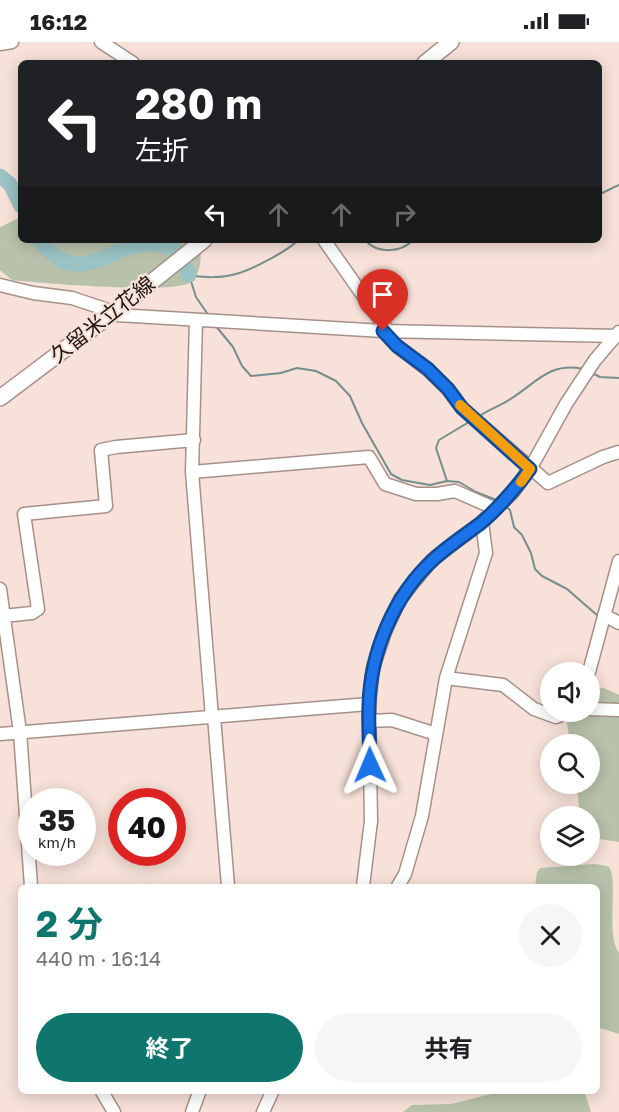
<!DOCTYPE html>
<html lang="ja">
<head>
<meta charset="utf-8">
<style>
	body { margin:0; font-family:"Golos Text","Noto Sans JP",sans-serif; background:#f6f6f6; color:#202124; height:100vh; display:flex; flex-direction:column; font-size:22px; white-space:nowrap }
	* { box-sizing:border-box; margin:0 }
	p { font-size:20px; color:#757577 }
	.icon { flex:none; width:33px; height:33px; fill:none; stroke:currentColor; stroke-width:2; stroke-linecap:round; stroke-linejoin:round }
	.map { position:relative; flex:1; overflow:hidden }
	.panel { position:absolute; left:18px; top:842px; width:582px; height:210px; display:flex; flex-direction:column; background:#fff; border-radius:9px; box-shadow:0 3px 15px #0003 }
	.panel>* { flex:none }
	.top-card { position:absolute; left:18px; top:18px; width:584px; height:183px; border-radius:9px; box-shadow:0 3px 15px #0003; background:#202124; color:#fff; overflow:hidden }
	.fabs { position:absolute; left:540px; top:620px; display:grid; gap:12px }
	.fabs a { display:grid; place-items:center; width:60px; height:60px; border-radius:50%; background:#fff; box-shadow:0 3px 15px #0003; font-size:30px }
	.speed { position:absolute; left:18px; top:746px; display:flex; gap:12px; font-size:30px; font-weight:700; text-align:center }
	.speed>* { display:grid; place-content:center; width:78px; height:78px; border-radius:50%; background:#fff; box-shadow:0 3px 15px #0003; line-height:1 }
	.speed small { font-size:15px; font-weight:400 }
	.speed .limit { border:9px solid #d22; background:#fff; color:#111 }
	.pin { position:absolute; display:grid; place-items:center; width:51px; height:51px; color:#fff; margin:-62px -26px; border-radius:50% 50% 50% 0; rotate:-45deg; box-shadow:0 0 6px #0007 }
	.pin .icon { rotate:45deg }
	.me { position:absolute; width:66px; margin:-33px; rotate:359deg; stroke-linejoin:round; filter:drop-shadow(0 0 4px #0008) }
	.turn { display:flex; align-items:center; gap:21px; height:126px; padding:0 18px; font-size:27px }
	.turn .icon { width:78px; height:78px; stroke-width:2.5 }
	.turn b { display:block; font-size:42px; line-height:51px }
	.lanes { display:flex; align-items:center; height:57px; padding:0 18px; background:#0003; justify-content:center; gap:30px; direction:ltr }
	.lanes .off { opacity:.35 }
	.round { display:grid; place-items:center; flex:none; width:63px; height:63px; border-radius:32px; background:#f6f6f6 }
	.head { display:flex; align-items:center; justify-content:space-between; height:102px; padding:0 18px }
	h1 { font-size:36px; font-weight:700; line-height:45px; color:#0f766e }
	.button { display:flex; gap:12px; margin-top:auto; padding:12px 18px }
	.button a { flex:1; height:69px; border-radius:36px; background:#0f766e; color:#fff; font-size:24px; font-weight:700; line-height:69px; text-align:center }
	.button a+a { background:#f6f6f6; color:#202124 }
	.status { display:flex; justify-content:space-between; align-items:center; height:42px; padding:0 30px; background:#fff; direction:ltr }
	.status svg { height:16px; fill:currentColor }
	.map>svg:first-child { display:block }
	.green { fill:#b8c2aa }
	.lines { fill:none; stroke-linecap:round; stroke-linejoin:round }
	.stream { stroke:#758e8e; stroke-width:2 }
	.river { stroke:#9ac1c3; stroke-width:15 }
	.minor-casing { stroke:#a69189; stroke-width:15 }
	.major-casing { stroke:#a69189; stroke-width:18 }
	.minor { stroke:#fff; stroke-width:12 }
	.major { stroke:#fff; stroke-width:15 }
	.route-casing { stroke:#114b97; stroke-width:15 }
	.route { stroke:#1a73e8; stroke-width:10 }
	.slow { stroke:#f59e0b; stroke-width:10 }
	.labels { text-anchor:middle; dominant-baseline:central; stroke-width:4.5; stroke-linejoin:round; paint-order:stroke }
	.street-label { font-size:21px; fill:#1e1613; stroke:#f7e1d8 }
</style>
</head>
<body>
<div class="status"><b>16:12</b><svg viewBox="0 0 49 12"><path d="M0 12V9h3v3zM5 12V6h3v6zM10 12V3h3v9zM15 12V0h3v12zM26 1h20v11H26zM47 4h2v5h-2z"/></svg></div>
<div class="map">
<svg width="619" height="1070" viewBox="0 0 619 1070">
	<rect width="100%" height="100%" fill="#f7e1d8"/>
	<!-- green -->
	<path class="green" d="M21,175V198H199C202,211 202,234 189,241C169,252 40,241 12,238L0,228V185Z
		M590,645L604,646L619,653V800L600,797L591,793L590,774H581L580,771L576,741H590V702H570L566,673L567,669H590Z
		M595,822C599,823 605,823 609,825C619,839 605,892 619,911V992L597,985V844H535L537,830L540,826Z
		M503,1049H584L591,1070H403L412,1063L451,1062Z"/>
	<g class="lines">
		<!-- stream -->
		<path class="stream" d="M598,153L619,143
			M365,198C377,212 401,211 413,198
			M189,233L196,255L209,274
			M189,233C203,236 222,236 236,232C251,228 288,209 298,198
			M215,283L233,305L242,324L251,334L281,331L297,326L316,329L336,339L350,354L362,381L391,432L402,438L430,443L447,439L459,440L476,450L499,459
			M590,330L600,335L619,336
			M479,374C490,367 502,363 512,356C537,340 550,320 583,327
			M447,439L436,406L439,398L469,380
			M506,465L510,468L514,485L522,493L531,511L535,527L542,534L567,547L598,574"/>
		<!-- river -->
		<path class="river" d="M0,134L10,142L21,164
			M39,198C81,251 104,201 153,202C159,203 170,204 175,208C181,214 185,226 189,233"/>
		<defs>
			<path id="minor" d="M101,0L133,21
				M0,2L12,0
				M324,198L388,289
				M0,243L33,251L72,256L114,270L117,273L383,289L619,294
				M196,278L192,430L212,675
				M383,289L397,304L427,327L448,347L462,366L548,441L603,415L619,410
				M192,430L369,415L385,442L416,452H437L455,449L496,467
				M0,547L20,690L31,844
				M604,573L619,581
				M3,574L32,571L38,567L24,472L106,464L101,408L116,405L194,398
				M589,630L619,519
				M446,636L503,643L534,667L556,675L572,669
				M590,667L619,668
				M214,675L228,844
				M369,679L392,678L436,692
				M0,692L369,662
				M363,844L371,779L369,662L373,626L385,590L400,557L432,518L482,480L513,450L530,427L566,362L595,318L619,290
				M398,844L405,832L422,774L446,636L486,511L482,480
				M101,1048L114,1070
				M192,1070L200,1048
				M263,1070L273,1048"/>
			<path id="major" d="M425,21L451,0
				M0,356L114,270L204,198"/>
		</defs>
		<!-- minor casing -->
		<use href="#minor" class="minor-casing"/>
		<!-- major casing -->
		<use href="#major" class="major-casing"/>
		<!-- minor -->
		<use href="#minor" class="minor"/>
		<!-- major -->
		<use href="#major" class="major"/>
	</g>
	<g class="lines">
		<defs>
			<path id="route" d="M370,723C370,703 368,683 369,664C370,611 394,553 434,517C448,504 465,493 481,481C500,465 515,447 530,427L462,366L448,347L428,327L397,304L383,289"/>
		</defs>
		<!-- route casing -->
		<use href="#route" class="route-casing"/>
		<!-- route -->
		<use href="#route" class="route"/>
		<!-- slow -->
		<path class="slow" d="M460,363L530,427L521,440"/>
	</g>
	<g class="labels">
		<!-- street labels -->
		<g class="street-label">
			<text transform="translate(102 277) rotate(-38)">久留米立花線</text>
		</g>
	</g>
</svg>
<div class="fabs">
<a><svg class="icon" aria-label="sound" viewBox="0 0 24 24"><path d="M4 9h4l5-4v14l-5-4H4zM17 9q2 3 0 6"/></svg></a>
<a><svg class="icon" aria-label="search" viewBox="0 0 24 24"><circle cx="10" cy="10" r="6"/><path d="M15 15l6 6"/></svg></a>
<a><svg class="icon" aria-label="layers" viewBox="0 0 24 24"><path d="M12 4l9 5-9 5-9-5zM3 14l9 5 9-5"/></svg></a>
</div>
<div class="speed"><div>35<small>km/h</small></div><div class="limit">40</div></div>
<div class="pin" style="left:383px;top:289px;background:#d93025"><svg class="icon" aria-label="arrive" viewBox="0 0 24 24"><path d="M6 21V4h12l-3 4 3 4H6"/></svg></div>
<svg class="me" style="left:370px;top:723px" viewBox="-20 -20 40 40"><path d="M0-17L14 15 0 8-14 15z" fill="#1a73e8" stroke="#fff" stroke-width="4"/></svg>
<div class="top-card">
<div class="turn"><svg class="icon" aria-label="left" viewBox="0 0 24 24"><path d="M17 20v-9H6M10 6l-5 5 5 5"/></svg><div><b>280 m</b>左折</div></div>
<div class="lanes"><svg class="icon" aria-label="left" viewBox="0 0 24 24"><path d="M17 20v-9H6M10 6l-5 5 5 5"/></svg><svg class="icon off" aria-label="ahead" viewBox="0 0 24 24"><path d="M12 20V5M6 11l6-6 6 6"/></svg><svg class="icon off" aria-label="ahead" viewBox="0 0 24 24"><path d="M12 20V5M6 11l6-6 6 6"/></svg><svg class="icon off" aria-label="right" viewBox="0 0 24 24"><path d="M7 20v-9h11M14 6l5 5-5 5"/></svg></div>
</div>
<section class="panel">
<div class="head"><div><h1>2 分</h1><p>440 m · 16:14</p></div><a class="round"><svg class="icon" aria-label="close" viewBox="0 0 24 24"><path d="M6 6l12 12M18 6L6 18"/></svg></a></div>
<div class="button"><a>終了</a><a>共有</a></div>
</section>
</div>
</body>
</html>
